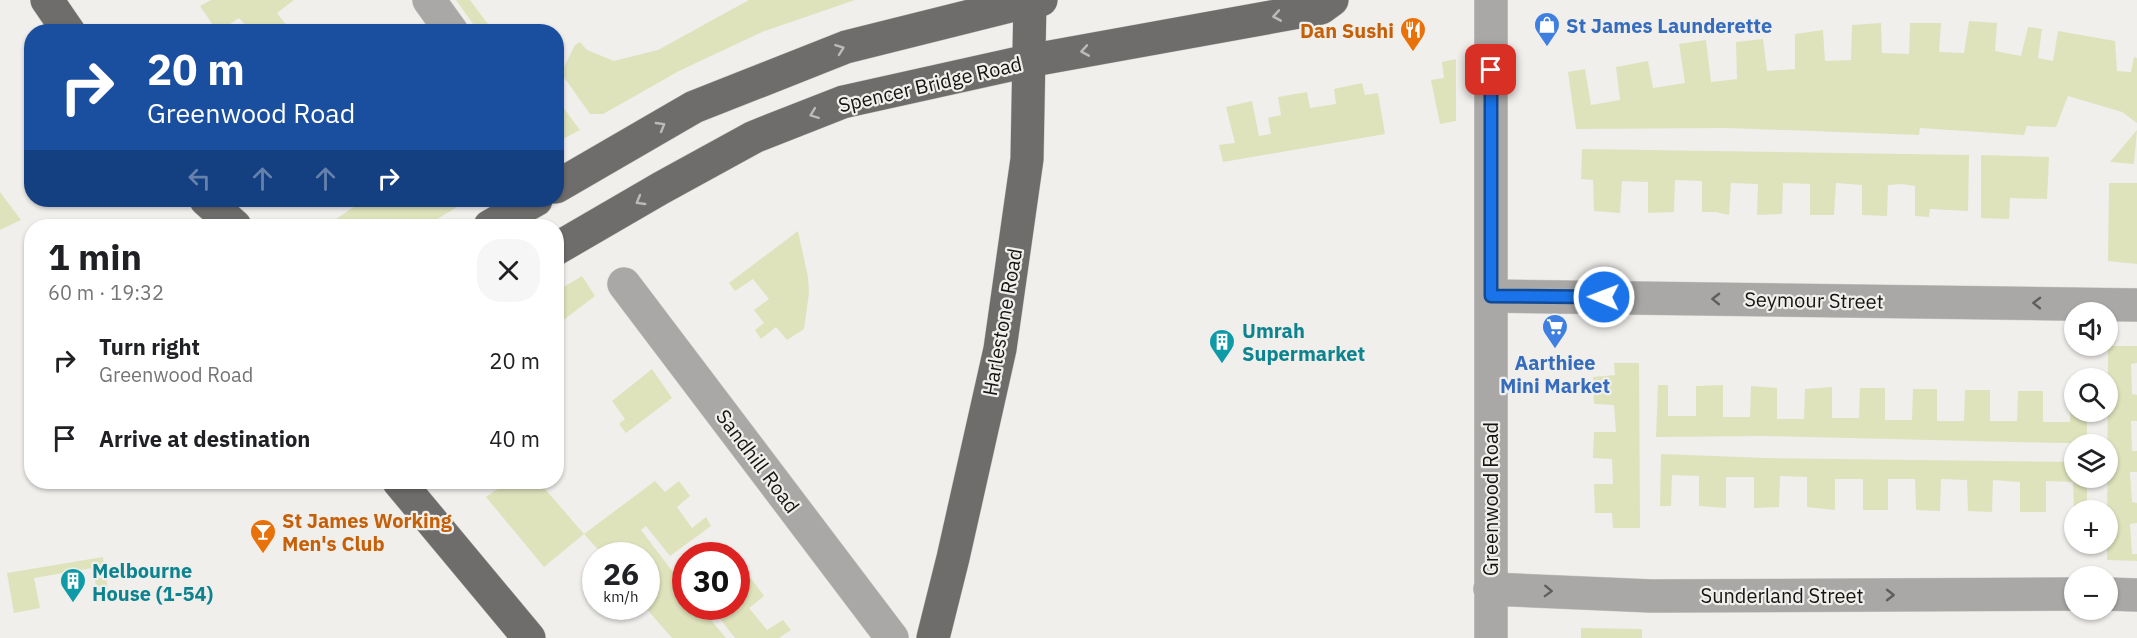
<!DOCTYPE html>
<html lang="en">
<head>
<meta charset="utf-8">
<style>
	body { margin:0; font-family:"IBM Plex Sans",sans-serif; background:#f6f6f6; color:#202124; height:100vh; display:flex; flex-direction:column; font-size:22px; white-space:nowrap }
	* { box-sizing:border-box; margin:0 }
	p { font-size:20px; color:#757577 }
	.icon { flex:none; width:33px; height:33px; fill:none; stroke:currentColor; stroke-width:2; stroke-linecap:round; stroke-linejoin:round }
	.map { position:relative; flex:1; overflow:hidden }
	.drawer { position:absolute; left:24px; top:219px; width:540px; height:270px; display:flex; flex-direction:column; background:#fff; border-radius:24px; box-shadow:0 2px 4px #0004 }
	.drawer>* { flex:none }
	.banner { position:absolute; left:24px; top:24px; width:540px; height:183px; border-radius:24px; box-shadow:0 2px 4px #0004; background:#1a4fa0; color:#fff; overflow:hidden }
	.tools { position:absolute; left:2064px; top:302px; display:grid; gap:12px }
	.tools a { display:grid; place-items:center; width:54px; height:54px; border-radius:50%; background:#fff; box-shadow:0 2px 4px #0004; font-size:30px }
	.speed { position:absolute; left:582px; top:542px; display:flex; gap:12px; font-size:30px; font-weight:700; text-align:center }
	.speed>* { display:grid; place-content:center; width:78px; height:78px; border-radius:50%; background:#fff; box-shadow:0 2px 4px #0004; line-height:1 }
	.speed small { font-size:15px; font-weight:400 }
	.speed .limit { border:9px solid #d22; background:#fff; color:#111 }
	.pin { position:absolute; display:grid; place-items:center; width:51px; height:51px; color:#fff; margin:-26px; border-radius:12px; box-shadow:0 3px 9px #0006 }
	.me { position:absolute; width:66px; margin:-33px; rotate:271deg; stroke-linejoin:round; filter:drop-shadow(0 0 4px #0008) }
	.turn { display:flex; align-items:center; gap:21px; height:126px; padding:0 24px; font-size:27px }
	.turn .icon { width:78px; height:78px; stroke-width:2.5 }
	.turn b { display:block; font-size:42px; line-height:51px }
	.lanes { display:flex; align-items:center; height:57px; padding:0 24px; background:#0003; justify-content:center; gap:30px; direction:ltr }
	.lanes .off { opacity:.35 }
	.round { display:grid; place-items:center; flex:none; width:63px; height:63px; border-radius:24px; background:#f6f6f6 }
	.head { display:flex; align-items:center; justify-content:space-between; height:102px; padding:0 24px }
	h1 { font-size:36px; font-weight:700; line-height:45px }
	ul { padding:0; list-style:none }
	li { display:flex; align-items:center; gap:18px; height:78px; padding:0 24px }
	li div { flex:1 }
	li b { display:block; font-size:22px }
	li em { font-style:normal }
	.map>svg:first-child { display:block }
	.green { fill:#dee3bc }
	.lines { fill:none; stroke-linecap:round; stroke-linejoin:round }
	.minor-casing { stroke:#cdccc9; stroke-width:34 }
	.major-casing { stroke:#cdccc9; stroke-width:34 }
	.minor { stroke:#a9a8a7; stroke-width:33 }
	.major { stroke:#6f6d6c; stroke-width:33 }
	.oneway { stroke:#bcbbb9 }
	.oneway2 { stroke:#5f5e5d }
	.route-casing { stroke:#114b97; stroke-width:15 }
	.route { stroke:#1a73e8; stroke-width:10 }
	.labels { text-anchor:middle; dominant-baseline:central; stroke-width:4.5; stroke-linejoin:round; paint-order:stroke }
	.shop-label { font-size:20px; font-weight:bold; fill:#366cbe; stroke:#f0efec; text-anchor:start }
	.food-label { font-size:20px; font-weight:bold; fill:#c56008; stroke:#f0efec; text-anchor:end }
	.street-label { font-size:20px; fill:#151413; stroke:#f0efec }
	.culture-label { font-size:20px; font-weight:bold; fill:#0d838f; stroke:#f0efec; text-anchor:start }
</style>
</head>
<body>
<div class="map">
<svg width="2137" height="638" viewBox="0 0 2137 638">
	<rect width="100%" height="100%" fill="#f0efec"/>
	<!-- green -->
	<path class="green" d="M211,0H294L277,13L291,31H251L239,18L220,31H217L200,6Z
		M456,0H470L493,31H478Z
		M749,0H855L762,32L679,71L603,114H590L561,73L575,45L580,42L587,50L614,61L658,50Z
		M1969,21L1997,23L1995,51L2021,56L2028,27L2042,29L2038,58L2053,61L2058,31L2115,41L2117,71L2131,72L2134,57L2137,58V123L2122,112L2068,96L2056,127L2027,126L2024,135L1920,128L1919,135L1727,128L1576,129L1568,72L1585,69L1591,105L1620,100L1616,67L1648,61L1653,88L1685,83L1679,44L1706,40L1711,82L1737,79L1736,42L1763,39L1767,71L1795,69V34L1823,30L1825,61L1851,60L1852,25L1881,23L1882,53L1909,54L1910,23H1941L1939,52L1964,53Z
		M1456,59V121L1440,124L1431,80L1444,78L1442,62Z
		M1362,83L1365,95L1378,93L1385,134L1223,162L1219,145L1235,143L1226,107L1252,101L1259,136L1271,134L1268,118L1281,115L1278,97L1307,92L1310,108L1336,104L1334,89Z
		M557,99L580,130L557,142H556Z
		M2137,130L2134,164L2110,162Z
		M1582,149L1969,155L1968,211L1930,209L1929,217L1915,216V186L1902,184L1888,185L1887,216L1862,215V185L1836,183L1834,215H1810V184L1783,183L1782,214L1757,215L1758,184L1731,183L1729,215L1716,212H1702V181L1675,180L1674,212L1648,213V182L1622,181L1620,213L1594,211L1593,180L1581,179Z
		M1981,155L2049,157L2047,199L2010,198L2009,219L1981,218Z
		M2109,183H2137V264L2108,261Z
		M0,192L21,220L0,230Z
		M364,200H452L457,207L426,226H326Z
		M798,231L808,277L809,293L804,329L787,340L776,327L761,339L755,330L764,323L754,310L769,299L753,279L735,291L729,283Z
		M582,276L595,296L557,325V291Z
		M2108,346H2137V363L2131,364L2132,394L2137,395V421H2131L2132,451H2137V472H2130L2132,502L2137,503V523L2130,524L2132,554H2137V561L2107,560Z
		M1614,363H1639L1640,528H1613L1612,513H1595L1594,484H1613L1612,459L1593,458L1594,432H1616L1614,405L1594,404L1593,377L1615,375Z
		M652,369L672,398L626,433L619,424L625,419L612,401Z
		M1658,385H1668V416H1696V386L1723,385V417H1750L1751,386L1777,388V419H1804L1805,389L1832,387V418H1859L1860,388H1885V420H1912L1913,389H1937V421H1964L1965,390H1990V421H2017L2018,391H2043V422H2070L2071,392H2074V411H2087V436L2082,443H2059L1763,436L1656,437Z
		M1661,454L1766,458L2074,462V477H2087V510H2074V512L2073,482L2046,481V512H2020V482L1993,480L1992,512L1968,511L1967,480L1941,479L1940,511L1916,510L1915,479H1888V510H1863V479H1835V510L1807,507V477L1780,476L1779,507L1754,508V477H1726V508L1699,506V476L1672,475L1671,506H1660Z
		M655,481L665,492L679,481L690,496L677,507L692,528L706,517L711,526L670,556L646,526L641,530L685,588L686,606H699L726,638H672L644,606H646V555H603L584,534L544,567L486,497L508,482H539L584,534Z
		M103,557L108,590L98,594L92,568L34,578L40,608L14,613L7,573Z
		M750,577L764,596L749,608L767,630L783,620L791,630L779,638H735L710,606H736L737,587Z
		M1581,628L1642,629V638H1581Z"/>
	<g class="lines">
		<defs>
			<path id="minor" d="M429,0L452,32
				M1491,0V638
				M624,284L892,638
				M1491,296L2137,305
				M1490,589L1651,596L2074,594
				M2108,594L2137,595"/>
			<path id="major" d="M47,0L69,32
				M556,187L694,107L846,47L1030,1L1041,0
				M206,200L235,226
				M490,226L536,200
				M556,249L661,188L754,137L843,102L1028,61L1321,8L1332,0
				M399,482L529,638
				M933,638L953,558L1000,349L1027,159L1030,0"/>
		</defs>
		<!-- minor casing -->
		<use href="#minor" class="minor-casing"/>
		<!-- major casing -->
		<use href="#major" class="major-casing"/>
		<!-- minor -->
		<use href="#minor" class="minor"/>
		<!-- major -->
		<use href="#major" class="major"/>
	</g>
	<!-- one-way arrows -->
	<defs><path id="oneway-chevron" d="M-2-3.5L2.5 0L-2 3.5" fill="none" stroke-width="1.6" stroke-linecap="round" stroke-linejoin="round" transform="scale(1.5)"/></defs>
	<g class="oneway">
		<use href="#oneway-chevron" transform="translate(1277 16) rotate(170)"/>
		<use href="#oneway-chevron" transform="translate(840 49) rotate(-20)"/>
		<use href="#oneway-chevron" transform="translate(1085 51) rotate(170)"/>
		<use href="#oneway-chevron" transform="translate(814 114) rotate(159)"/>
		<use href="#oneway-chevron" transform="translate(661 126) rotate(-30)"/>
		<use href="#oneway-chevron" transform="translate(640 201) rotate(150)"/>
	</g>
	<g class="oneway2">
		<use href="#oneway-chevron" transform="translate(1716 299) rotate(-179)"/>
		<use href="#oneway-chevron" transform="translate(2037 303) rotate(-179)"/>
		<use href="#oneway-chevron" transform="translate(1548 591) rotate(2)"/>
		<use href="#oneway-chevron" transform="translate(1890 595)"/>
	</g>
	<g class="lines">
		<defs>
			<path id="route" d="M1491,70V296L1604,297"/>
		</defs>
		<!-- route casing -->
		<use href="#route" class="route-casing"/>
		<!-- route -->
		<use href="#route" class="route"/>
	</g>
	<!-- icons -->
	<defs>
		<symbol id="shop-pin" viewBox="-11 -11 22 30"><path d="M0 17L-7.5 6A9.5 9.5 0 1 1 7.5 6Z" fill="#3f7fe0" stroke="#f0efec"/><path d="M-5-2.5h2.3a2.7 3.5 0 0 1 5.4 0H5L5.5 6h-11ZM-1.5-2.5h3a1.5 2.3 0 0 0-3 0Z" fill="#fff"/></symbol>
		<symbol id="restaurant-pin" viewBox="-11 -11 22 30"><path d="M0 17L-7.5 6A9.5 9.5 0 1 1 7.5 6Z" fill="#e8710a" stroke="#f0efec"/><path d="M-5-6h1v4h1v-4h1v4h1v-4h1v5L-1.5 .5V6h-2V.5L-5-1ZM5-6V6H3V1.5H1.5Q1.5-4 5-6Z" fill="#fff"/></symbol>
		<symbol id="supermarket-pin" viewBox="-11 -11 22 30"><path d="M0 17L-7.5 6A9.5 9.5 0 1 1 7.5 6Z" fill="#3f7fe0" stroke="#f0efec"/><path d="M-6-5.5h2.5l.6 2H6L4.5 2H-2.5L-4.4-4H-6ZM-1.5 3.2a1.3 1.3 0 1 0 .1 0ZM3 3.2a1.3 1.3 0 1 0 .1 0Z" fill="#fff"/></symbol>
		<symbol id="building-pin" viewBox="-11 -11 22 30"><path d="M0 17L-7.5 6A9.5 9.5 0 1 1 7.5 6Z" fill="#0f9aa8" stroke="#f0efec"/><path d="M-4-6H4V6H1V3H-1V6H-4ZM-2.5-4.3h1.7v1.8h-1.7ZM.8-4.3h1.7v1.8H.8ZM-2.5-1h1.7V.8h-1.7ZM.8-1h1.7V.8H.8Z" fill="#fff"/></symbol>
		<symbol id="bar-pin" viewBox="-11 -11 22 30"><path d="M0 17L-7.5 6A9.5 9.5 0 1 1 7.5 6Z" fill="#e8710a" stroke="#f0efec"/><path d="M-6-5H6L.8 .8V4.5H3.5V6h-7V4.5H-.8V.8Z" fill="#fff"/></symbol>
	</defs>
	<g fill-rule="evenodd">
		<use href="#shop-pin" x="1532" y="10" width="30" height="40"/>
		<use href="#restaurant-pin" x="1398" y="15" width="30" height="40"/>
		<use href="#supermarket-pin" x="1540" y="312" width="30" height="40"/>
		<use href="#building-pin" x="1207" y="327" width="30" height="40"/>
		<use href="#bar-pin" x="248" y="517" width="30" height="40"/>
		<use href="#building-pin" x="58" y="566" width="30" height="40"/>
	</g>
	<g class="labels">
		<!-- shop labels -->
		<g class="shop-label">
			<text x="1566" y="25">St James Launderette</text>
			<text x="1555" y="362" text-anchor="middle">Aarthiee<tspan x="1555" dy="23">Mini Market</tspan></text>
		</g>
		<!-- food labels -->
		<g class="food-label">
			<text x="1394" y="30">Dan Sushi</text>
			<text x="282" y="520" text-anchor="start">St James Working<tspan x="282" dy="23">Men's Club</tspan></text>
		</g>
		<!-- street labels -->
		<g class="street-label">
			<text transform="translate(930 84) rotate(-13)">Spencer Bridge Road</text>
			<text transform="translate(1814 300) rotate(1)">Seymour Street</text>
			<text transform="translate(1002 322) rotate(-80)">Harlestone Road</text>
			<text transform="translate(758 461) rotate(53)">Sandhill Road</text>
			<text transform="translate(1490 499) rotate(-90)">Greenwood Road</text>
			<text x="1782" y="595">Sunderland Street</text>
		</g>
		<!-- culture labels -->
		<g class="culture-label">
			<text x="1242" y="330">Umrah<tspan x="1242" dy="23">Supermarket</tspan></text>
			<text x="92" y="570">Melbourne<tspan x="92" dy="23">House (1-54)</tspan></text>
		</g>
	</g>
</svg>
<div class="tools">
<a><svg class="icon" aria-label="sound" viewBox="0 0 24 24"><path d="M4 9h4l5-4v14l-5-4H4zM17 9q2 3 0 6"/></svg></a>
<a><svg class="icon" aria-label="search" viewBox="0 0 24 24"><circle cx="10" cy="10" r="6"/><path d="M15 15l6 6"/></svg></a>
<a><svg class="icon" aria-label="layers" viewBox="0 0 24 24"><path d="M12 4l9 5-9 5-9-5zM3 14l9 5 9-5"/></svg></a>
<a>+</a>
<a>−</a>
</div>
<div class="speed"><div>26<small>km/h</small></div><div class="limit">30</div></div>
<div class="pin" style="left:1491px;top:70px;background:#d93025"><svg class="icon" aria-label="arrive" viewBox="0 0 24 24"><path d="M6 21V4h12l-3 4 3 4H6"/></svg></div>
<svg class="me" style="left:1604px;top:297px" viewBox="-20 -20 40 40"><circle r="17" fill="#1a73e8" stroke="#fff" stroke-width="3"/><path d="M0-11L8 9 0 5-8 9z" fill="#fff"/></svg>
<div class="banner">
<div class="turn"><svg class="icon" aria-label="right" viewBox="0 0 24 24"><path d="M7 20v-9h11M14 6l5 5-5 5"/></svg><div><b>20 m</b>Greenwood Road</div></div>
<div class="lanes"><svg class="icon off" aria-label="left" viewBox="0 0 24 24"><path d="M17 20v-9H6M10 6l-5 5 5 5"/></svg><svg class="icon off" aria-label="ahead" viewBox="0 0 24 24"><path d="M12 20V5M6 11l6-6 6 6"/></svg><svg class="icon off" aria-label="ahead" viewBox="0 0 24 24"><path d="M12 20V5M6 11l6-6 6 6"/></svg><svg class="icon" aria-label="right" viewBox="0 0 24 24"><path d="M7 20v-9h11M14 6l5 5-5 5"/></svg></div>
</div>
<section class="drawer">
<div class="head"><div><h1>1 min</h1><p>60 m · 19:32</p></div><a class="round"><svg class="icon" aria-label="close" viewBox="0 0 24 24"><path d="M6 6l12 12M18 6L6 18"/></svg></a></div>
<ul>
<li><svg class="icon" aria-label="right" viewBox="0 0 24 24"><path d="M7 20v-9h11M14 6l5 5-5 5"/></svg><div><b>Turn right</b><p>Greenwood Road</p></div><em>20 m</em></li>
<li><svg class="icon" aria-label="arrive" viewBox="0 0 24 24"><path d="M6 21V4h12l-3 4 3 4H6"/></svg><div><b>Arrive at destination</b></div><em>40 m</em></li>
</ul>
</section>
</div>
</body>
</html>
